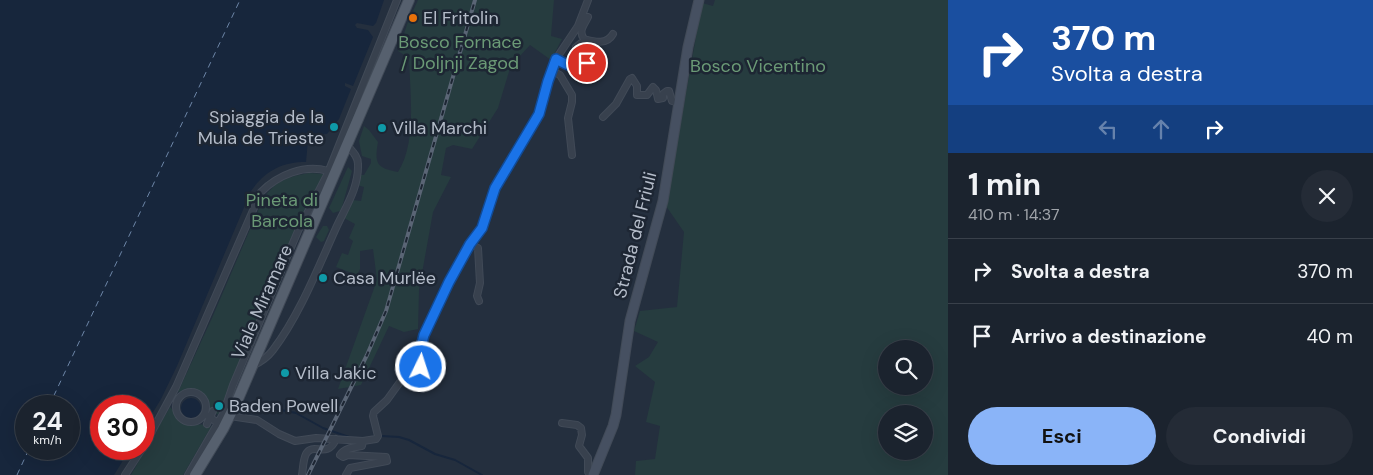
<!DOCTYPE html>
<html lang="it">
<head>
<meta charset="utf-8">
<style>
	body { margin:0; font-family:"DM Sans",sans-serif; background:#242b36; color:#f1f3f6; height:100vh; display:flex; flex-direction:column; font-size:19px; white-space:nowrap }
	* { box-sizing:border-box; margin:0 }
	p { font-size:16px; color:#a0a4aa }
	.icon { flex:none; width:28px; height:28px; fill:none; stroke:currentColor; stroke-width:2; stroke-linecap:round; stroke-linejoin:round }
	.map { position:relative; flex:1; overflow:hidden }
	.drawer { display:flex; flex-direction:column; background:#1b232e; width:425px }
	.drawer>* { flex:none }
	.banner { background:#1a4fa0; color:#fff; overflow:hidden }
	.controls { position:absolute; left:878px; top:340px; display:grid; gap:10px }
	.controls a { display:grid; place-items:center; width:55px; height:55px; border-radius:50%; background:#1b232e; box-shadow:0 5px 20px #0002,0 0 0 1px #39404a; font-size:25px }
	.speed { position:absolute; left:15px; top:395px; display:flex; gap:10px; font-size:25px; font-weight:700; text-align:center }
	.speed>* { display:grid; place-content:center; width:65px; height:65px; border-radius:50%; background:#1b232e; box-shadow:0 5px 20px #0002,0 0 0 1px #39404a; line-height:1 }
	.speed small { font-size:12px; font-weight:400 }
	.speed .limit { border:8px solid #d22; background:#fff; color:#111 }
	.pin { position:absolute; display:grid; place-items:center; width:42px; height:42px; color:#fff; margin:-21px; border:2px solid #fff; border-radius:50%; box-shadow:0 1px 5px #0007 }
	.me { position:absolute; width:55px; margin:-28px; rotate:4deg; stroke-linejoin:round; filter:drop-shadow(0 0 4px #0008) }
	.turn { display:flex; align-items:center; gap:18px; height:105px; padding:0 20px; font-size:22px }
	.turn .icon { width:65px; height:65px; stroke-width:2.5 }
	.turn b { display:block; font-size:35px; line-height:42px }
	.lanes { display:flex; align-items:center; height:48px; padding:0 20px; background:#0003; justify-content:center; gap:25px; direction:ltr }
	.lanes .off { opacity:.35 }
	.round { display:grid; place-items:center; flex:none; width:52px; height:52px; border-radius:26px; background:#242b36 }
	.overview { display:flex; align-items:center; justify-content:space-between; height:85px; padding:0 20px }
	h1 { font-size:30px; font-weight:700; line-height:38px }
	.action { display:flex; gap:10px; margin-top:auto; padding:10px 20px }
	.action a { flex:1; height:58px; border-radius:30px; background:#8ab4f8; color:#111; font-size:20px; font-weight:700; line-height:58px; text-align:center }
	.action a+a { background:#242b36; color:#f1f3f6 }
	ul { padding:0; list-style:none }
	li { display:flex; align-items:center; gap:15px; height:65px; padding:0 20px; border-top:1px solid #39404a }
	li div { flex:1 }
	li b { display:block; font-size:19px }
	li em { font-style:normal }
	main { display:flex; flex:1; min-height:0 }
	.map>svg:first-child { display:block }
	.green { fill:#263c3f; fill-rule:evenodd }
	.water { fill:#17263c; fill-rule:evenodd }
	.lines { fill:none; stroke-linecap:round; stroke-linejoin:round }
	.stream { stroke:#17263c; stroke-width:2 }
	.ferry { stroke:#6d86a8; stroke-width:1; stroke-dasharray:6 5; stroke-linecap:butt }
	.street-casing { stroke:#414a57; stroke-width:8 }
	.secondary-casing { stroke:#414a57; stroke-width:11 }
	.primary-casing { stroke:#414a57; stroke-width:12 }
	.street { stroke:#38414e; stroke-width:6 }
	.secondary { stroke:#465061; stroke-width:9 }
	.primary { stroke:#56606e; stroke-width:10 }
	.rail-casing { stroke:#5a6575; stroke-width:4 }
	.rail { stroke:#1d2633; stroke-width:2; stroke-dasharray:5.5; stroke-linecap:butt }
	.route-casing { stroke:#114b97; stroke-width:12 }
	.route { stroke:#1a73e8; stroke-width:9 }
	.food-dot { fill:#e8710a; stroke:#1d2633; stroke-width:2 }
	.culture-dot { fill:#0f9aa8; stroke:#1d2633; stroke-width:2 }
	.labels { text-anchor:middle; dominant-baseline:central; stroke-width:5; stroke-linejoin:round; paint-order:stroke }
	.poi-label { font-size:18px; fill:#b4bcc9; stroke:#1d2633; text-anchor:start }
	.park-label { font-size:18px; fill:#6b9a76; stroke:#1d2633 }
	.street-label { font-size:18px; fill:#b4bcc9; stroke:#1d2633 }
</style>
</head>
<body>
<main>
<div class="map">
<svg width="948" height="475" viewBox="0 0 948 475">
	<rect width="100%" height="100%" fill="#242f3e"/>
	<!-- green -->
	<path class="green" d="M418,0H554L551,36L562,39L551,60L530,45L520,56L514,55L498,108L472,149L453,145L446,148L441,175L451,177L433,212L419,290L418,329L404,332L389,326L361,385L338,389L377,280L373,249L360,251V269L357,275L336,267L342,253L348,255L353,241L349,238L355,224L344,218L353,200L361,201L364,187L357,185L360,175H364L371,163V159L362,156L359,141L364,126L369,130L378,142C374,164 377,168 398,172C417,143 410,92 409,58L398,51L408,22L413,24L418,14L413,11Z
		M715,0H948V475H635L636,461L655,459L660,426L646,422L655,382L635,366L649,357L658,342L634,331L640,311L677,307L684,232L666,206L702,3L713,6ZM886,349H924V386H886ZM886,414H924V451H886Z
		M348,167L352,171L342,207L340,211L333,213L329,208Z
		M309,173L324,174L295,233L257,319L218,415L210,408L207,397L201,392L192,389L178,392L212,318L263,199C276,180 288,177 309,173Z
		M323,226H327L329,230L324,241L321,242L316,237Z
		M170,407C176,412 175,419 183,423C193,429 200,421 211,427L183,475H131Z"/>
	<!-- water -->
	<path class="water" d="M0,0H384L376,23L373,26L357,23L355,25L357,28L368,30L373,37L353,86L345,83V86L351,89L339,119L327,134L293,136L292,138L308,140L306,162C282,162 265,171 251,191L177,366L161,399L144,427V406H101V449H130L114,475H0ZM26,406H69V449H26Z
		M181 408a10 10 0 1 1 20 0a10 10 0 1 1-20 0Z"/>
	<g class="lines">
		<!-- stream -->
		<path class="stream" d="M266,407L296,413L323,428L349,437
			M382,436L399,437L409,440L435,454L455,460L482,475"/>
		<!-- ferry -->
		<path class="ferry" d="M49,406L240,0
			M17,475L29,449"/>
		<defs>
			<path id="street" d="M583,15L588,17C584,25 578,31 584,39C595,42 607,45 613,34
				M556,59L577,68L584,67L588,60L578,51L576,47L581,43L586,44L595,53L593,68
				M552,71L560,75L572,95V102L568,118L572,155
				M603,117L616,104L630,79L632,78L637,86V95H647L653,87L656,90L658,99L663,98V94L667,91H669L672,101L679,103
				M470,244L478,248L480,283L477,296L479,301
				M252,366C261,362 267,358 273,350C299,316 318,268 336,228C345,208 359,188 358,164C358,156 352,151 347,145
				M176 407a15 15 0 1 1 30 0a15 15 0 1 1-30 0Z
				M205,414L218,423
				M230,416L257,420L279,434L295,441L316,438L363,441L376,439L378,436L373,416L374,412L387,400L400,382L421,367L420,351L425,335L449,282L470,244L482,228L495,188L539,114L548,81L556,59L578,26L588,0
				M562,423L577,425L581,428L582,435L579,446L588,458V472L592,475
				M207,424L213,411
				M144,446L176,387L261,192C278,175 304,164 328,171
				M125,475L142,449
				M188,475L223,414L233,385L298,231L327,175L397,0
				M302,475C303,469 303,460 306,454C313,441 327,460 336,439
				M346,475L350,468L387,461L386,457L348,455L343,457L340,455C344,448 355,447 362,446L363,441"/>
			<path id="secondary" d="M593,475L613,426L616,415L630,321L663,201L688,47L699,0"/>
			<path id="primary" d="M195,475L223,429L238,399L409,0"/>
		</defs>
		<!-- street casing -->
		<use href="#street" class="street-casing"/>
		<!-- secondary casing -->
		<use href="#secondary" class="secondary-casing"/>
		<!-- primary casing -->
		<use href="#primary" class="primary-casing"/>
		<!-- street -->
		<use href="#street" class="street"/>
		<!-- secondary -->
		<use href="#secondary" class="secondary"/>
		<!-- primary -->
		<use href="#primary" class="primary"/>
		<defs>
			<path id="rail" d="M308,475L367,355L386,311L475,0"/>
		</defs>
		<!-- rail casing -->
		<use href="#rail" class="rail-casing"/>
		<!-- rail -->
		<use href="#rail" class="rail"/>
	</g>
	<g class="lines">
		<defs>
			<path id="route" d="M421,367L420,351L424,335L449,282L470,244L482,228L495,188L539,114L548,81L556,59C566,64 578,73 587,63"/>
		</defs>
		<!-- route casing -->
		<use href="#route" class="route-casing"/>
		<!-- route -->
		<use href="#route" class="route"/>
	</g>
	<!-- markers -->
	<circle class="food-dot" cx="413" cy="18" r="5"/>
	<g class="culture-dot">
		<circle cx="334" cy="127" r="5"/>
		<circle cx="382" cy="128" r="5"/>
		<circle cx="323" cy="278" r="5"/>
		<circle cx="285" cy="373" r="5"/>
		<circle cx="219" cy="406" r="5"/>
	</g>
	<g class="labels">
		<!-- poi labels -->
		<g class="poi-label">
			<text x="423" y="18">El Fritolin</text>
			<text x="324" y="117" text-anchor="end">Spiaggia de la<tspan x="324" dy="21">Mula de Trieste</tspan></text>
			<text x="392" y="128">Villa Marchi</text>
			<text x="333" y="278">Casa Murlëe</text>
			<text x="295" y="373">Villa Jakic</text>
			<text x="229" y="406">Baden Powell</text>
		</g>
		<!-- park labels -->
		<g class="park-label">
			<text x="460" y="42">Bosco Fornace<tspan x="460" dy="21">/ Doljnji Zagod</tspan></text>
			<text x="758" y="66">Bosco Vicentino</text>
			<text x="282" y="200">Pineta di<tspan x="282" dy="21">Barcola</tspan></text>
		</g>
		<!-- street labels -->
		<g class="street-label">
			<text transform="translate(635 235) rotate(-76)">Strada del Friuli</text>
			<text transform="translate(262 302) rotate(-66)">Viale Miramare</text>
		</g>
	</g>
</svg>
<div class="controls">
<a><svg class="icon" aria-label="search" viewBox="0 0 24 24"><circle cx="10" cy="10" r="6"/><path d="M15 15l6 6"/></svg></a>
<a><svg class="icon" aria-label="layers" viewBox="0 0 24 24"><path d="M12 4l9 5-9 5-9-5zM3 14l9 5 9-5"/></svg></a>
</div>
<div class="speed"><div>24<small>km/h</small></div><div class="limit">30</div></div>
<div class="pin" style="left:587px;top:63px;background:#d93025"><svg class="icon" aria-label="arrive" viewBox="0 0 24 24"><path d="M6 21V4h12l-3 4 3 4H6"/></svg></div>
<svg class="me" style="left:421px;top:367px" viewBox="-20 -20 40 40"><circle r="17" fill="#1a73e8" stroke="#fff" stroke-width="3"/><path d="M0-11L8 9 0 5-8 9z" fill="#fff"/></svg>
</div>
<section class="drawer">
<div class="banner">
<div class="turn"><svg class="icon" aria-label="right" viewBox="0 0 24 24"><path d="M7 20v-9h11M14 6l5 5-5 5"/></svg><div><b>370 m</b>Svolta a destra</div></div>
<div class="lanes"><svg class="icon off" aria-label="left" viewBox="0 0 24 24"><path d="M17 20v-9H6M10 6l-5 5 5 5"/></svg><svg class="icon off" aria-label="ahead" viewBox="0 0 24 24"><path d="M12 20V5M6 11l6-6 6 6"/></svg><svg class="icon" aria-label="right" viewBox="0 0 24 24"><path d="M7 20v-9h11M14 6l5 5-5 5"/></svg></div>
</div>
<div class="overview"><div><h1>1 min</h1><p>410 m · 14:37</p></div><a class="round"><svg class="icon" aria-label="close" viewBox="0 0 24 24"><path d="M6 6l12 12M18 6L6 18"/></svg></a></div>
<ul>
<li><svg class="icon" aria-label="right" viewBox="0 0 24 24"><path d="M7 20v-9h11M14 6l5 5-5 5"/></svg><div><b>Svolta a destra</b></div><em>370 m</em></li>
<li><svg class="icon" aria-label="arrive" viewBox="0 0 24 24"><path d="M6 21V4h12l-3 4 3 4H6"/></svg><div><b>Arrivo a destinazione</b></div><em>40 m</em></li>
</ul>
<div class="action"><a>Esci</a><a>Condividi</a></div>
</section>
</main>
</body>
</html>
